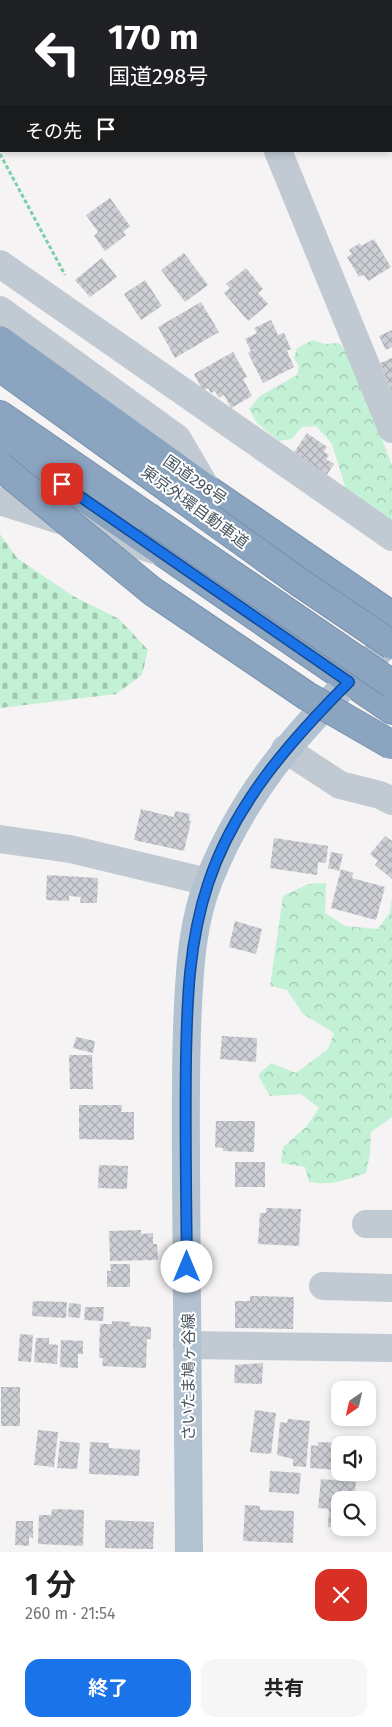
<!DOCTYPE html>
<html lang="ja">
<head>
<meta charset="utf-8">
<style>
	body { margin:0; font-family:"Fira Sans","Noto Sans JP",sans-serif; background:#f6f6f6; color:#222; height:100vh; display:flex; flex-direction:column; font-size:19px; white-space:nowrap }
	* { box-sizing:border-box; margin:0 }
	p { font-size:16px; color:#767676 }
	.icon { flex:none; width:28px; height:28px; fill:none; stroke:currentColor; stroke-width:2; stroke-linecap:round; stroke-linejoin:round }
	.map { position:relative; height:1552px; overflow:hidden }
	.sheet { display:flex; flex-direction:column; background:#fff; flex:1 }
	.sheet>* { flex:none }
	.banner { position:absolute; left:0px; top:0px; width:392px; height:152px; box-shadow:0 2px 8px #0003; background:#202124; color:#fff; overflow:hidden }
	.needle { width:32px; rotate:214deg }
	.fabs { position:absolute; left:331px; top:1381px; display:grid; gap:10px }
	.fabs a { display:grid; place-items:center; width:45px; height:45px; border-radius:10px; background:#fff; box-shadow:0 2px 8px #0003; font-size:25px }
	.pin { position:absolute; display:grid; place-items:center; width:42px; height:42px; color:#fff; margin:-21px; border-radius:10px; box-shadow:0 2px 8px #0006 }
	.me { position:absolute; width:55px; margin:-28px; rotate:0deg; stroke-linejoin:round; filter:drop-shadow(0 0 4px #0008) }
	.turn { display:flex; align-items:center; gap:18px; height:105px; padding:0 25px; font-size:22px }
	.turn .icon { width:65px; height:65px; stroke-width:2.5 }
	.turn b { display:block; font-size:35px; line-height:42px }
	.then { display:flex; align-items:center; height:48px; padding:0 25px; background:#0003; gap:10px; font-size:19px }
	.round { display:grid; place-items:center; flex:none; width:52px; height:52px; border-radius:15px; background:#f6f6f6 }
	.head { display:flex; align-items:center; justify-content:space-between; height:85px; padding:0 25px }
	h1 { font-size:30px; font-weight:700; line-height:38px }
	.button { display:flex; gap:10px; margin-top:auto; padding:10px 25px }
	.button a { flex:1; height:58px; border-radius:15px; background:#1a73e8; color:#fff; font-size:20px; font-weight:700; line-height:58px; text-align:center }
	.button a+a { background:#f6f6f6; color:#222 }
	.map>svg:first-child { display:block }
	.forest { fill:url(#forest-crowns) }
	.cemetery { fill:url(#cemetery-stones) }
	.building { fill:url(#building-cross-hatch) }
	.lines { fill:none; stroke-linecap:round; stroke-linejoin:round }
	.highway-casing { stroke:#7690ad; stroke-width:30 }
	.path { stroke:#7ad0a6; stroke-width:3; stroke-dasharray:4 2.5; stroke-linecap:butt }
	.minor { stroke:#c1cad2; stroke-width:28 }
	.major { stroke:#b3c2d1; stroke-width:28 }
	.highway { stroke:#8ba5c1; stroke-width:28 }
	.highway-bridge-casing { stroke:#7690ad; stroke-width:30; stroke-linecap:butt }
	.highway-bridge { stroke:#8ba5c1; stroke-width:28 }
	.route-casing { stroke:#114b97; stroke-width:12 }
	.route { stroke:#1a73e8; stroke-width:9 }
	.labels { text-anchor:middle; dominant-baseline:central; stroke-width:4; stroke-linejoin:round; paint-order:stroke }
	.street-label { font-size:16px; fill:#4a5661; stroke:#fff }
</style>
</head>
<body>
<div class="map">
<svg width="392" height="1552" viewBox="0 0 392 1552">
	<defs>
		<pattern id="forest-crowns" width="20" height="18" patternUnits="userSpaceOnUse" patternTransform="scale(1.25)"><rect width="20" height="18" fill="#c3f1d5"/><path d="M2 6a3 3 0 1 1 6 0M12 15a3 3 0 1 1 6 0" fill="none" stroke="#a0c6b0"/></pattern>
		<pattern id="cemetery-stones" width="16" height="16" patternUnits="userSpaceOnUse" patternTransform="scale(1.25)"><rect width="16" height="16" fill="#c3f1d5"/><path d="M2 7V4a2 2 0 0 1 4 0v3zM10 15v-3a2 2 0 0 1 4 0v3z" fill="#a0c6b0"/></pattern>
		<pattern id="building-cross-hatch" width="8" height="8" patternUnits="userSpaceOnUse" patternTransform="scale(1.25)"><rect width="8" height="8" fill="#cdcfd5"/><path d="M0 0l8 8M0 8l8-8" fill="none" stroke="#a8abb0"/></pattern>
	</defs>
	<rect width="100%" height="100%" fill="#f5f3f3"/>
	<!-- forest -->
	<path class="forest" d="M313,340L325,344L339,343L350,357L392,465V528L348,496L332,444L316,426L302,427L292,439L279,441L257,423L249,409L260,396L297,375L299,366L294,358L297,348Z
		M326,883L325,913L345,926L378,929L390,912L392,898V1117L371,1132L370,1154L366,1173C346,1180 330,1186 309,1182L305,1167L281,1163L283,1147L306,1127L319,1108L301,1094L270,1096L258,1075L271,1063L296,1073L328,1049L334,1033L303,1014L287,990L270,986L283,896L308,884Z"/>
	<!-- cemetery -->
	<path class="cemetery" d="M0,534L17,558L73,596L119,619L148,650L142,675L116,694L0,708Z"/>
	<!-- building -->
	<path class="building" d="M110,198L130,226L123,232L126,235L105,251L94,236L98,232L86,215Z
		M374,239L391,267L368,281L364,275L359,277L347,257L352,254L349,250L360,243L361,246Z
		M184,253L208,285L185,302L161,270Z
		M102,258L117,277L90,297L75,280Z
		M246,268L263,289L258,293L268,304L248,321L224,293L230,288L226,284Z
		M145,280L162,306L141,320L124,294Z
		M201,302L219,332L175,358L158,327Z
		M271,320L278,335L284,333L291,349L287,351L294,367L263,383L248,353L251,351L245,339L257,333L254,328Z
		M392,330V347L386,350L379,336Z
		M233,352L247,377L243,379L252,396L231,408L224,395L219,398L215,391L211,393L208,388L203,391L194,374Z
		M392,358V393L380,363Z
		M307,433L327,447L324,452L329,455L326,459L334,464L326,476L293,454Z
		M141,809L174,817L175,811L190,814L189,821H191L184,851L134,840Z
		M385,836L392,841V879L375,865L378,861L370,854Z
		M274,838L328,846L326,863L318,862L317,875L270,868Z
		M331,852L343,854L339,871L328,868Z
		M341,869L353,873L352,878L385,887L376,920L331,908Z
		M47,875L98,878L97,903H80L81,897L69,896V901L46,900Z
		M235,921L262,929L256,954L229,947Z
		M222,1036L257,1038L256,1062L220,1059Z
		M76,1037L95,1041L93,1053L73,1048Z
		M69,1055H92L93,1089H70Z
		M79,1105H122L121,1112H134V1140L79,1139Z
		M216,1121H255L254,1152L223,1151V1148L215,1147Z
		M235,1162H265V1187H235Z
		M99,1165L128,1166L127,1189L98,1188Z
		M266,1208L301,1209L299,1246L258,1244L260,1213H266Z
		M141,1230V1234L153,1233V1244H157L158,1260L110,1261L109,1231Z
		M110,1264H130V1287H107V1271H111Z
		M250,1296L294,1297L293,1329L235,1328V1301H250Z
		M33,1301L67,1302L66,1318L32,1316Z
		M69,1303L81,1304L80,1318L68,1317Z
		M85,1307H104L103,1321L84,1320Z
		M112,1321L130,1322V1326L151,1327V1339H147L146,1368L102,1366L103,1358H99L100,1324H112Z
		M20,1334L33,1335L31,1362L18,1361Z
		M36,1338H49V1344L58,1345L57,1364L34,1362Z
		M61,1340L83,1341V1354H78V1368L60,1367Z
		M263,1363L262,1384L234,1383L235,1365Z
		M1,1387H20V1426H1Z
		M255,1410L276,1413L271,1454L250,1452Z
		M288,1419L310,1421L306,1467L293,1466V1459L277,1455L280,1422L287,1423Z
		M38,1430L58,1432L54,1467L34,1465Z
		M60,1441L80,1443L77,1469L57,1468Z
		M90,1442L109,1443V1448L140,1450L139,1476L89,1474Z
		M318,1442L340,1443V1470L310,1468L311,1445L318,1446Z
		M270,1471L301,1473L299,1494L269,1492Z
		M321,1479L356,1482L354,1500H340V1528L328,1527L329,1509L318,1508Z
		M245,1505L260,1506V1510L294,1511L293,1543L243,1541Z
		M52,1509L84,1510L83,1546L38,1544L39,1515H51Z
		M105,1520L154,1522L153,1549L105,1548Z
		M16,1521H33V1538L29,1537V1546L15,1545Z"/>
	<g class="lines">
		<defs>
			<path id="highway" d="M0,340L207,489L392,616
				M0,367L168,488
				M0,415L148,517
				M0,440L392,710"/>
		</defs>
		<!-- highway casing -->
		<use href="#highway" class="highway-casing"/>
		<!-- path -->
		<path class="path" d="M0,154L65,275"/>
		<!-- minor -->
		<path class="minor" d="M216,0V1
			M278,151L392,429
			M0,264L392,537
			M0,310L177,438L207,489
			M0,501L154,550
			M285,749L340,785L380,795L392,801
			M0,839L70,849L208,882
			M366,1224H392
			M323,1286L392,1288
			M187,1345L392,1348"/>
		<!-- major -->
		<path class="major" d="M189,1552C188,1426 187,1299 186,1173C186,1117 185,1061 188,1006C190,963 193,920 209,880C250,777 314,715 392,639"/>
		<!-- highway -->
		<use href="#highway" class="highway"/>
		<defs>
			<path id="highway-bridge" d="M0,466L152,591L307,696L392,745
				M168,488L299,582L392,645
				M148,517L392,684"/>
		</defs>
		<!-- highway-bridge casing -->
		<use href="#highway-bridge" class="highway-bridge-casing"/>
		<!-- highway-bridge -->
		<use href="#highway-bridge" class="highway-bridge"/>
	</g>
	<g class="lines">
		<defs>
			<path id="route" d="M62,484L349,682C291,740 234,804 208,884C189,941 187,1000 186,1059C185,1129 186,1198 187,1267"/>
		</defs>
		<!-- route casing -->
		<use href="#route" class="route-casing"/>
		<!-- route -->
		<use href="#route" class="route"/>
	</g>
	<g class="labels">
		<!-- street labels -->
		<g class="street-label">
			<text transform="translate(195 480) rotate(35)">国道298号</text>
			<text transform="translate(195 507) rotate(36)">東京外環自動車道</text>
			<text transform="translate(188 1377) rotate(-90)">さいたま鳩ヶ谷線</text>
		</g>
	</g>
</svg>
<div class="fabs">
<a><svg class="needle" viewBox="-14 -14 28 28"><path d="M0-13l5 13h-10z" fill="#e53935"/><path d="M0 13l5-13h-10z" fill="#767676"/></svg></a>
<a><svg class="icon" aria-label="sound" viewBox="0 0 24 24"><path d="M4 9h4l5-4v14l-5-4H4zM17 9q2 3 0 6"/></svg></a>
<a><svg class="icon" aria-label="search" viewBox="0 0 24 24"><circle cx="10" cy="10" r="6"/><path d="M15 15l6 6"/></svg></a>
</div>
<div class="pin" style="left:62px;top:484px;background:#d93025"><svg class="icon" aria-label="arrive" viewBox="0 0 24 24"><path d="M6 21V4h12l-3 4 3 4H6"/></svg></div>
<svg class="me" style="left:187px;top:1267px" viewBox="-20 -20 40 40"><circle r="19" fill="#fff"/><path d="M0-13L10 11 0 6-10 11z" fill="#1a73e8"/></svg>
<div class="banner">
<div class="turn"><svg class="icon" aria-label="left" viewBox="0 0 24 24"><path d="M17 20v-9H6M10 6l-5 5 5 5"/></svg><div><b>170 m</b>国道298号</div></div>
<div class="then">その先<svg class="icon" aria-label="arrive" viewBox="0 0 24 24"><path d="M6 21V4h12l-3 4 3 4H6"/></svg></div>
</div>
</div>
<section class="sheet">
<div class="head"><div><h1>1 分</h1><p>260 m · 21:54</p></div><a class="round" style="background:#d93025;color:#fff"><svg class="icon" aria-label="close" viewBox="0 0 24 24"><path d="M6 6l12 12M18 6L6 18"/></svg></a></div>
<div class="button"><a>終了</a><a>共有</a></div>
</section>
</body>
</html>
